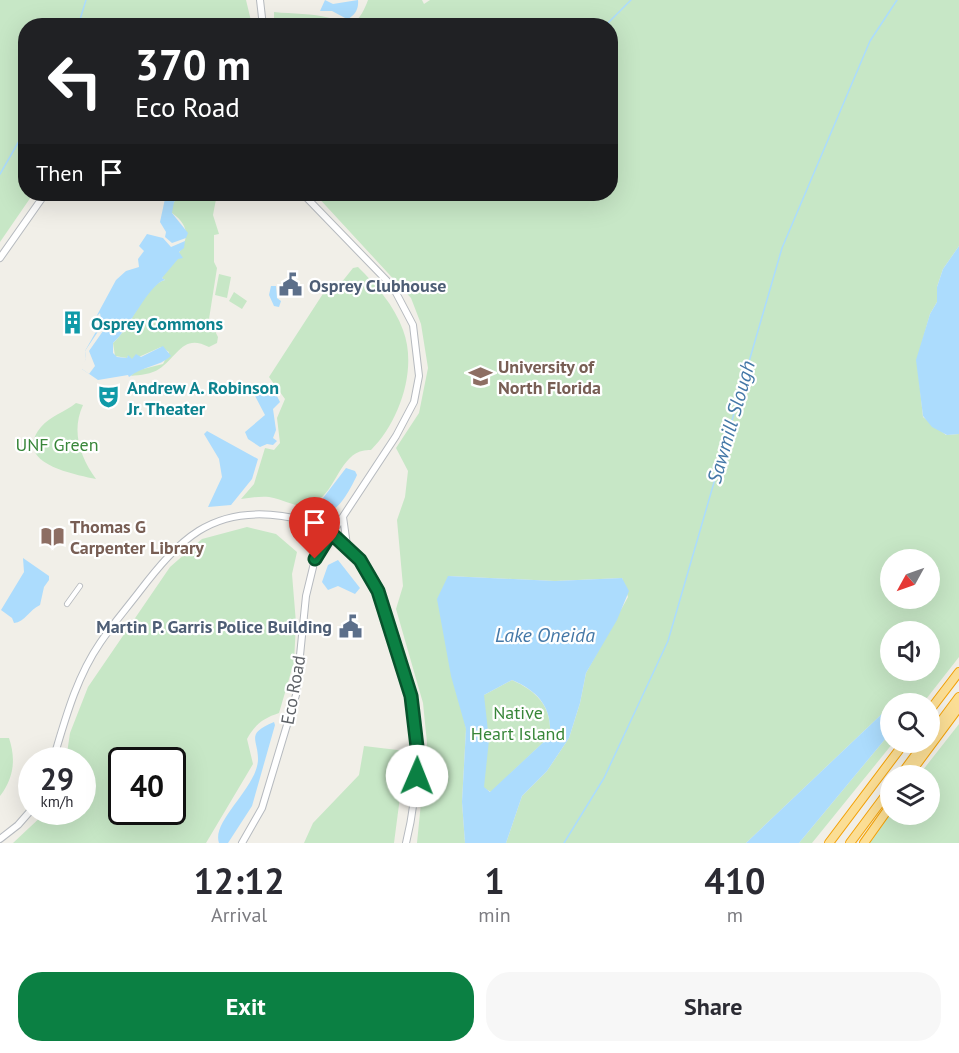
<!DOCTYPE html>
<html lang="en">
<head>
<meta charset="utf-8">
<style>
	body { margin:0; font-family:"PT Sans",sans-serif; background:#f7f7f7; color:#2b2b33; height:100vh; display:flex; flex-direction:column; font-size:22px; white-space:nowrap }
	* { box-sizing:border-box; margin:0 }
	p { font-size:20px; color:#7c7c81 }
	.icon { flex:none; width:33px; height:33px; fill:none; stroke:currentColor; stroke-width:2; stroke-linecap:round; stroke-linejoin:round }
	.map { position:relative; height:843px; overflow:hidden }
	.drawer { display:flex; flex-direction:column; background:#fff; flex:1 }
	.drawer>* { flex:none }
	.top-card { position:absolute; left:18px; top:18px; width:600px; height:183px; border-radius:24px; box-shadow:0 6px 24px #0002; background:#202124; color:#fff; overflow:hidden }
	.needle { width:39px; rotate:230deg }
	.fabs { position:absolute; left:880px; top:549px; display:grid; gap:12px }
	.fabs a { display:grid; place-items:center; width:60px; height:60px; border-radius:50%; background:#fff; box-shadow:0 6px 24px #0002; font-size:30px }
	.speed { position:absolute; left:18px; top:747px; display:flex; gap:12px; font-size:30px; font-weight:700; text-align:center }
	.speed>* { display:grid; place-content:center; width:78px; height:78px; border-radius:50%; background:#fff; box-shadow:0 6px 24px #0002; line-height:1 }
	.speed small { font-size:15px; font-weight:400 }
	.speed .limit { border:3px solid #111; border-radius:9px; background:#fff; color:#111 }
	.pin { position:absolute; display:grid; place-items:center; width:51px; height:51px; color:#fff; margin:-62px -26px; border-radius:50% 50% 50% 0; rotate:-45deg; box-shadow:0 0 6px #0007 }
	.pin .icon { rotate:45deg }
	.me { position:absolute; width:66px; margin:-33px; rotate:1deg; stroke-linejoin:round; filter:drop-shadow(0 0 4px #0008) }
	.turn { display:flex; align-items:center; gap:21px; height:126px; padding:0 18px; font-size:27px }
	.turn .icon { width:78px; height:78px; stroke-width:2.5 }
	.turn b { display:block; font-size:42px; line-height:51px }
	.then { display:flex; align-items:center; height:57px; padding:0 18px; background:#0003; gap:12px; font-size:22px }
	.eta { display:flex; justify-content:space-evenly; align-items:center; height:102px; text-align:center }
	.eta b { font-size:36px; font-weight:700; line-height:42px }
	.cta { display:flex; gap:12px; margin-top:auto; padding:12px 18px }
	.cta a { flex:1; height:69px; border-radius:24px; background:#0b8043; color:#fff; font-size:24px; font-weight:700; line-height:69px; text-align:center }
	.cta a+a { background:#f7f7f7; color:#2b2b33 }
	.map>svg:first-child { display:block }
	.green { fill:#c7e7c6; fill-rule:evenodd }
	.water { fill:#acdcfd; fill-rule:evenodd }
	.pier { fill:#f1efe8 }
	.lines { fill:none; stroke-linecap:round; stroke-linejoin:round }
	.stream { stroke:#acdcfd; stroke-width:1.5 }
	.street-casing { stroke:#b5b8bc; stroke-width:6 }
	.secondary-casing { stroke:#b6babf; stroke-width:8 }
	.highway-casing { stroke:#f3a106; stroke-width:10 }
	.street { stroke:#fff; stroke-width:4.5 }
	.secondary { stroke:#fff; stroke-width:6 }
	.highway { stroke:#fbde95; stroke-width:8 }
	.route-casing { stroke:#07532c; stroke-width:15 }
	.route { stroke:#0b8043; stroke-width:10 }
	.labels { text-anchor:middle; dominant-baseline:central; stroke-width:4.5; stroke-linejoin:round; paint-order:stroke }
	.service-label { font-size:18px; font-weight:bold; fill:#4e5e75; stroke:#fff; text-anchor:start }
	.culture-label { font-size:18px; font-weight:bold; fill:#0d838f; stroke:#fff; text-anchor:start }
	.education-label { font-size:18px; font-weight:bold; fill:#785e54; stroke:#fff; text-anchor:start }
	.park-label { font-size:18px; fill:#388639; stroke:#fff }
	.street-label { font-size:18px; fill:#5f6368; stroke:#fff }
	.water-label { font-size:20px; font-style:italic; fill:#4478a7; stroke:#fff }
</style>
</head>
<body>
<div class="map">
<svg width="959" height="843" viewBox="0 0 959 843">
	<rect width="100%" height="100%" fill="#f1efe8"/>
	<!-- green -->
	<path class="green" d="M0,0H246L252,25L26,26V194H33L0,242Z
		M368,0H422L424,4L430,0H959V246L943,269L937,287V302L930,314L917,360L923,417L946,435L959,434V657L923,703L891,704V709L885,711L746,843H506L522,796L547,771L569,738L580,703L586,673L628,597L622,578L555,581L449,576L466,729L462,802L465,843H417L427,743L423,703L396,609L403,586L397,520L405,497L408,471L396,448L419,413L428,368L421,324L411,298L315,194H610V26H274V12C293,14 312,13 330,18C336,20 345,26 352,23C360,20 365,8 368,0ZM891,560H930V598H891ZM891,632H930V670H891Z
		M184,194H217L213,215L219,234L214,235V262L217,268L209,319L218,337L217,343L209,347C183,333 178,356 159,369C152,374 140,375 131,376L135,371L163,364L169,352L161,347L132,360L128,356L127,358L115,356L113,343C129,330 146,284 165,280L162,278C174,256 203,235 172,213C171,203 176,198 184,194Z
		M358,267C376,285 394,305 403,330C418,369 399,422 371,450C343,448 338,484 320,499C302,514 289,500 269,497C259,496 250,498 241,499L254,484L265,448L274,450L280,443L277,418L285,399L269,377L328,286L337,288L353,268Z
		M219,274L231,277L227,298L215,295Z
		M234,292L247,301L242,309L229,301Z
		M76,403L83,405C71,431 80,457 96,479C74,474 11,463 41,427C50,416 65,412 76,403Z
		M247,527L276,534L297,552L292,574L296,623L294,662L279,713C264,718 255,724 247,739L253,764L206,843H13L46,812H82V760H66L70,733L88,687L170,567L202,539ZM122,760H172V812H122Z
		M512,680C538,692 552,707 550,736L491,792L484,788V695Z
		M959,724V843H870L891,813L930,814V776L919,775Z
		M891,732V742L893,743L812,843H799Z
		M0,738H9C16,759 14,778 0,796Z
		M364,746L406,751L394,843H304L313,823L359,775Z"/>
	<!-- water -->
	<path class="water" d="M325,0L333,4L358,0C359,8 355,16 347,19L332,11H320Z
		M166,194H184L174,202L172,213L188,233L186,238L172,243L165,237L166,232L160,222Z
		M147,234L163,238L171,247L185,241L184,248L179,252L183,258L178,259L162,278L165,280C149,283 128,331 113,343V353L117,357L127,358L128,355L132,359L136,354L141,357L163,346L171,356C159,367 142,366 129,377L128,375L98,380L82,369L86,359L85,351L98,328L96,317L116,280L126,271L139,267L138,259L144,251L139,246Z
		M959,246V434L947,435L932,427L923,416L916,360L930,314L937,302V287L943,269Z
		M271,286H276L277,298L281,301L279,307L274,306L269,295Z
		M265,384L274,390L280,402L273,409L276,430L273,438L277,441L273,445L267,444L260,447L248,439L245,432L265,415L254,394Z
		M207,431L258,459L252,479L231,505L208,507L222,477L219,459L204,434Z
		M346,468L355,471L357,475C353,484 341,508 330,511C322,513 319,509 312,507L314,502H320Z
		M23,558L49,576V580L44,587L40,605C29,610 25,622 14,623L12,618L1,610L24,572Z
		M338,560L360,588L355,594L338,586L328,590L322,582L328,565Z
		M448,576L555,581L622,578L629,591L617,620L586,673L580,703L569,738L547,771L522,796L506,843H465L462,802L466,729L451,676L437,599ZM512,680C538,691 552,707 550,736L490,792L484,787L489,740L484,695Z
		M891,709V732L799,843H746L885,711Z
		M274,722L275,725L252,806L228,843H219C211,821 258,787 258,759C258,739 245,734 274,722Z"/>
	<!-- pier -->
	<path class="pier" d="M100,313L103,331L89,351L95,366L89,374L82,369V365L86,359L85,351L99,330L96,317Z"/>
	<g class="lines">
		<!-- stream -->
		<path class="stream" d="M78,26L86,0
			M605,26L631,0
			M0,174L26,129
			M564,843L604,778L668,641L782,248L870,41L897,0"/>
		<defs>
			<path id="street" d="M67,604L80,586"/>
			<path id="secondary" d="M260,0L263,26
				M0,258L45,194
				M343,517L347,545
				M53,760C65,720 76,678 100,643C112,625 126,609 139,592C179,540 211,506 282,516C358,526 375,583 396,646C418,712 423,775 406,843
				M0,839L18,825L32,809
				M242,843L262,808L296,695L306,596L315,559L396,436L414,402L419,376L413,325L393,287L303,194"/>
			<path id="highway" d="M930,710L959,672
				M930,736L959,697
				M900,776L925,742
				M908,776L959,707
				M829,843L905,742
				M850,843L891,788
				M864,843L891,805"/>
		</defs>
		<!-- street casing -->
		<use href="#street" class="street-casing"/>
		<!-- secondary casing -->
		<use href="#secondary" class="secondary-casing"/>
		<!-- highway casing -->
		<use href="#highway" class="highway-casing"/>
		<!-- street -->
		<use href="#street" class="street"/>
		<!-- secondary -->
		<use href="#secondary" class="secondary"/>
		<!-- highway -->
		<use href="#highway" class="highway"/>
	</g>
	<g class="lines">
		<defs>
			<path id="route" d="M315,559L331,533L360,560L378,591L411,696L417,747V776"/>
		</defs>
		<!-- route casing -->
		<use href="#route" class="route-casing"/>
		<!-- route -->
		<use href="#route" class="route"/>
	</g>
	<!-- icons -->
	<defs>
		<symbol id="civic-bare" viewBox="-9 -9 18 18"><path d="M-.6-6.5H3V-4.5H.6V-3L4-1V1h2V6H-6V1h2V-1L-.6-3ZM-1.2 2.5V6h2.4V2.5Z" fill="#5c6f8a" stroke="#fff" stroke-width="2.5" paint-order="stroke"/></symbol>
		<symbol id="building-bare" viewBox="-9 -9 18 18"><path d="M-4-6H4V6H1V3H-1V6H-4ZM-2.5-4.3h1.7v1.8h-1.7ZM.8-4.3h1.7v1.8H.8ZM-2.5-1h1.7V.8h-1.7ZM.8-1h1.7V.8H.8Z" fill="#0f9aa8" stroke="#fff" stroke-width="2.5" paint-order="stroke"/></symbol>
		<symbol id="university-bare" viewBox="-9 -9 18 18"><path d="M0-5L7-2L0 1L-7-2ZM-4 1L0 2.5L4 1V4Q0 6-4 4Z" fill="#8d6e63" stroke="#fff" stroke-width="2.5" paint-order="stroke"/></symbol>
		<symbol id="theatre-bare" viewBox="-9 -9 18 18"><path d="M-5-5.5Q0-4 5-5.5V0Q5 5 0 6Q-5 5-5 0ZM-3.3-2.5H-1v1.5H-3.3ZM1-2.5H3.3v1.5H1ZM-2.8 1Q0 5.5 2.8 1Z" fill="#0f9aa8" stroke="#fff" stroke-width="2.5" paint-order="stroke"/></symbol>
		<symbol id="library-bare" viewBox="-9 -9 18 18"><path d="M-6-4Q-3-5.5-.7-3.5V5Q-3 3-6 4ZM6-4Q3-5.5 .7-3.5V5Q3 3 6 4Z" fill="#8d6e63" stroke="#fff" stroke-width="2.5" paint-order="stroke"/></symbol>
	</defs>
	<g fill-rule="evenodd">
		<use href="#civic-bare" x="274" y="268" width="33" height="33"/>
		<use href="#building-bare" x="56" y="306" width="33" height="33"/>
		<use href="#university-bare" x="464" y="360" width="33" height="33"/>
		<use href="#theatre-bare" x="92" y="380" width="33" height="33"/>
		<use href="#library-bare" x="36" y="520" width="33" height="33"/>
		<use href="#civic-bare" x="334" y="610" width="33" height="33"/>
	</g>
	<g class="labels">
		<!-- service labels -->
		<g class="service-label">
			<text x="309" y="285">Osprey Clubhouse</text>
			<text x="332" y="626" text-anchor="end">Martin P. Garris Police Building</text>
		</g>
		<!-- culture labels -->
		<g class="culture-label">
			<text x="91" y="323">Osprey Commons</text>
			<text x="127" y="387">Andrew A. Robinson<tspan x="127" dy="21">Jr. Theater</tspan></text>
		</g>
		<!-- education labels -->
		<g class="education-label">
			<text x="498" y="366">University of<tspan x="498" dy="21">North Florida</tspan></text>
			<text x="70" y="526">Thomas G<tspan x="70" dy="21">Carpenter Library</tspan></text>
		</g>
		<!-- park labels -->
		<g class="park-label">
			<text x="57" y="444">UNF Green</text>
			<text x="518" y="712">Native<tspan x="518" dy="21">Heart Island</tspan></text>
		</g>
		<!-- street labels -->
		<g class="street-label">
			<text transform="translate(293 690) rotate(-80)">Eco Road</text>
		</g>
		<!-- water labels -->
		<g class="water-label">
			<text transform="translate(731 422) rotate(-74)">Sawmill Slough</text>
			<text x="545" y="635">Lake Oneida</text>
		</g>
	</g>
</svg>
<div class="fabs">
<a><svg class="needle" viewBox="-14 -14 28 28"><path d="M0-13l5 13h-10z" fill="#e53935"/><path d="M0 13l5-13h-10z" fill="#7c7c81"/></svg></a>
<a><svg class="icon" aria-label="sound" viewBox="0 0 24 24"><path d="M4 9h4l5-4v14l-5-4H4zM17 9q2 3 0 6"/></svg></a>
<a><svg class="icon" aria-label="search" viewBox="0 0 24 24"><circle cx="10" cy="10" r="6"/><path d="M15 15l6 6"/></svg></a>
<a><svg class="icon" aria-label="layers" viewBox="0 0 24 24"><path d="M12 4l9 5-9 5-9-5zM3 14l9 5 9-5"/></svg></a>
</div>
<div class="speed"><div>29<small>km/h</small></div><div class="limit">40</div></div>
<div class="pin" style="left:315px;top:559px;background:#d93025"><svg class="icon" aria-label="arrive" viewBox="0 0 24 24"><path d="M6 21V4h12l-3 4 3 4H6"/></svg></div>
<svg class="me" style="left:417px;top:776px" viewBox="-20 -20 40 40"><circle r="19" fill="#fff"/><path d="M0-13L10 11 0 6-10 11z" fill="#0b8043"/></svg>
<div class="top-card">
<div class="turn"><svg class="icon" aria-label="left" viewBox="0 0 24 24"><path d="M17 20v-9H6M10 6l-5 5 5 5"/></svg><div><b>370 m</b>Eco Road</div></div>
<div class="then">Then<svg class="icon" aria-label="arrive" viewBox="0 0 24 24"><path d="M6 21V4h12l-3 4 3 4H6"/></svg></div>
</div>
</div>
<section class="drawer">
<div class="eta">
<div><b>12:12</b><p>Arrival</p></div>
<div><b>1</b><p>min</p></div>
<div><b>410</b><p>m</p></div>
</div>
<div class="cta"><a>Exit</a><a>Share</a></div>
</section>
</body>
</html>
